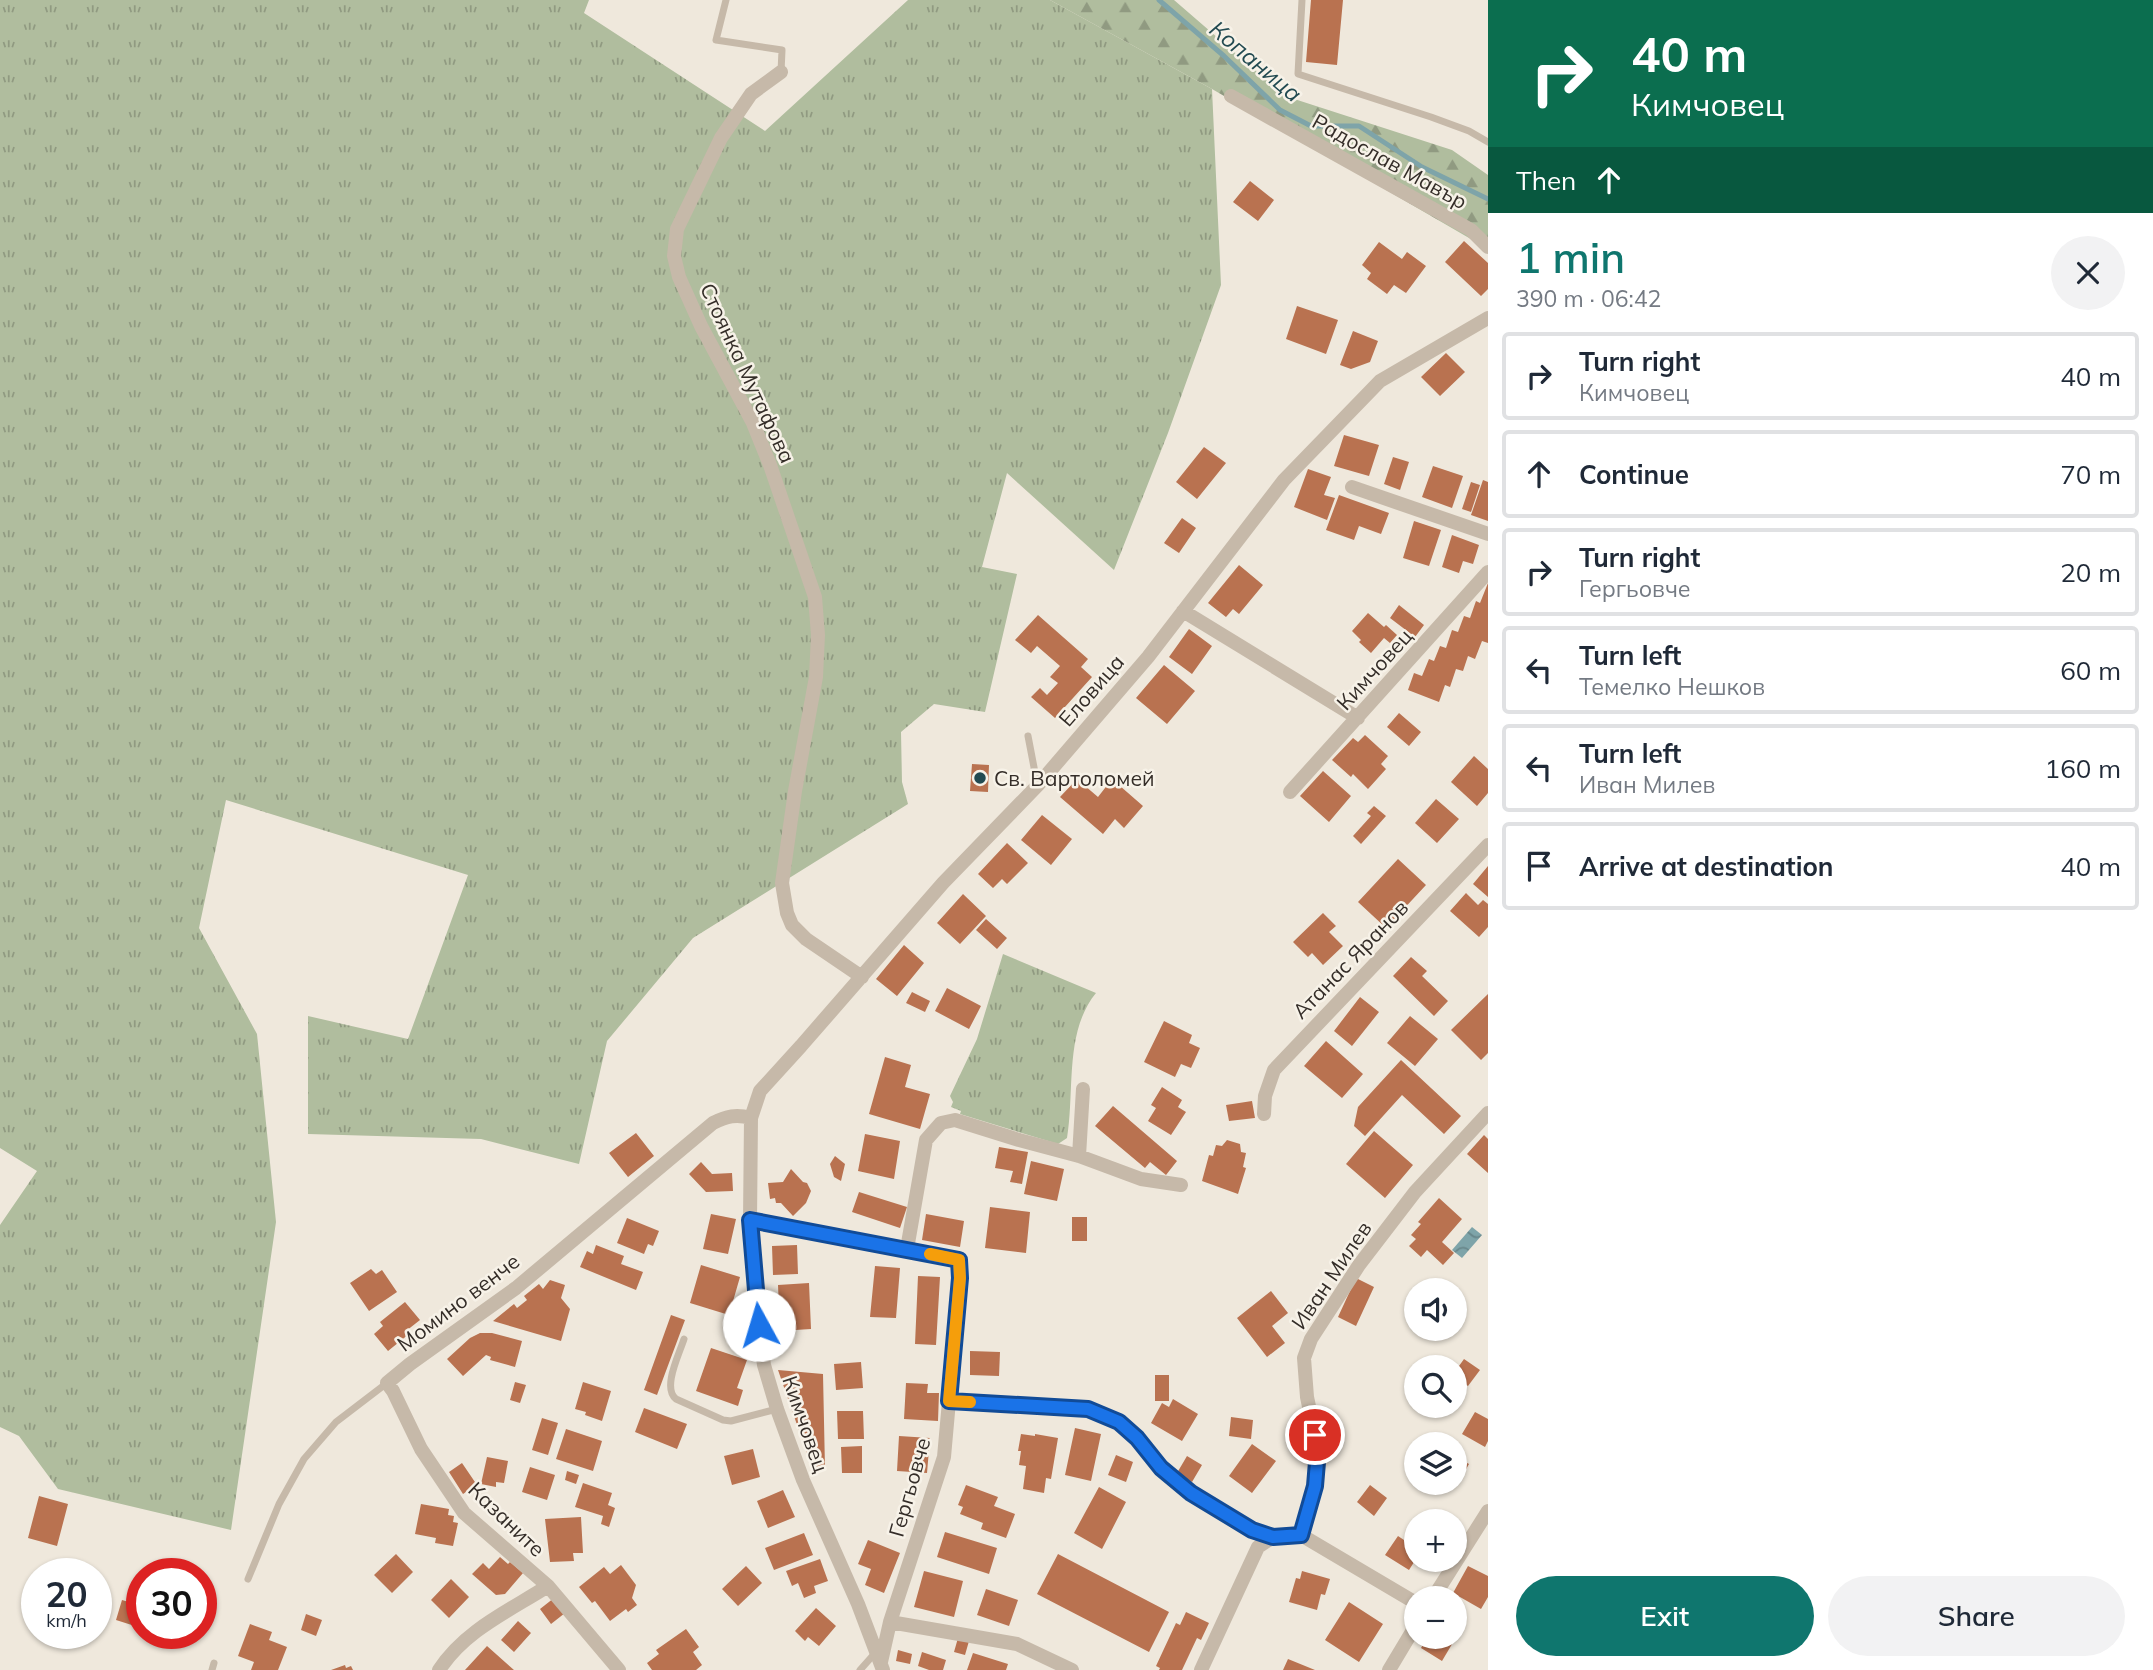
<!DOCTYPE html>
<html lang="en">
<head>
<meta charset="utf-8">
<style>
	body { margin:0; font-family:Mulish,sans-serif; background:#f2f2f3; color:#1f2937; height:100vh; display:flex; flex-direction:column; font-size:26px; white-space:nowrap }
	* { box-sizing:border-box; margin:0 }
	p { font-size:23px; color:#747a83 }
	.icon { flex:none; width:38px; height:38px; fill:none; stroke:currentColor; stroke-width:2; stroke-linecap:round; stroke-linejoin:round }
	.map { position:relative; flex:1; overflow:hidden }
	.side { display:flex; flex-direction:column; background:#fff; width:665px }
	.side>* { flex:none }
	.banner { background:#0b6e4f; color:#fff; overflow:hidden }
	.controls { position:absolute; left:1404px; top:1278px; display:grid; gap:14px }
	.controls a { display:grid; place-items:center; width:63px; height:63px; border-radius:50%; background:#fff; box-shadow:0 2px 5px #0004; font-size:35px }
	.speed { position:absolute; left:21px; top:1558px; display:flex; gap:14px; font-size:35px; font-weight:700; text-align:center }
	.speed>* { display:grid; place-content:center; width:91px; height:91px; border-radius:50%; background:#fff; box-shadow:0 2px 5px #0004; line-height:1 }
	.speed small { font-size:18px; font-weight:400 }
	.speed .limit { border:10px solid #d22; background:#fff; color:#111 }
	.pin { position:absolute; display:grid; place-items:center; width:60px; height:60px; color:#fff; margin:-30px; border:4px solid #fff; border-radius:50%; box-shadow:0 2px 7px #0007 }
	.me { position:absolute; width:77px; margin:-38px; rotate:354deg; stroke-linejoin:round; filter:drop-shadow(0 0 5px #0008) }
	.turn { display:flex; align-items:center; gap:24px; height:147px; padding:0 28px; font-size:32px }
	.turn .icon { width:91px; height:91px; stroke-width:2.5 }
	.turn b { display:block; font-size:49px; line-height:60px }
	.then { display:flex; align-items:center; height:66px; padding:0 28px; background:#0003; gap:14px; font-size:26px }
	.round { display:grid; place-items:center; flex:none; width:74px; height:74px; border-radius:37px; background:#f2f2f3 }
	.summary { display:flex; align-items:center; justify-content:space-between; height:119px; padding:0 28px }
	h1 { font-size:42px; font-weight:600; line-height:52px; color:#0f766e }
	.action { display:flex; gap:14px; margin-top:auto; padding:14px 28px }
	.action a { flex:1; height:80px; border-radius:42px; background:#0f766e; color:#fff; font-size:28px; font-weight:600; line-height:80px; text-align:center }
	.action a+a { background:#f2f2f3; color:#1f2937 }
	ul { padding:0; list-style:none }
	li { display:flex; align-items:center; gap:21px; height:88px; margin:0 14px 10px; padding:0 14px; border:4px solid #e0e1e3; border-radius:7px }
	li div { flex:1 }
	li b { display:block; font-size:26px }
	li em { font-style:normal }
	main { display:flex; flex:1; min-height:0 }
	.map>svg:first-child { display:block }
	.grass { fill:url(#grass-tufts) }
	.forest { fill:url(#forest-firs) }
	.water { fill:url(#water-waves) }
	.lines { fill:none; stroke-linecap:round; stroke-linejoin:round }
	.stream { stroke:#7ea4a9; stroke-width:5 }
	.building { fill:#b97250 }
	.service { stroke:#c6b9a9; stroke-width:7 }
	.minor { stroke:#c6b9a9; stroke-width:14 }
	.route-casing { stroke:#114b97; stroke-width:18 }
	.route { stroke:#1a73e8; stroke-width:12 }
	.slow { stroke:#f59e0b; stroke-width:12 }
	.poi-dot { fill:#224a51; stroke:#f7f2e8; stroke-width:2.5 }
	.labels { text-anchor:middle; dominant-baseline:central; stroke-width:5; stroke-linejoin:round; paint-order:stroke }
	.street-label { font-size:21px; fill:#342d28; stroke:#f7f2e8 }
	.poi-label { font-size:21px; fill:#342d28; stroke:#f7f2e8; text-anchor:start }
	.water-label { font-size:23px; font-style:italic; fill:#224a51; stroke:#f7f2e8 }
</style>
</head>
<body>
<main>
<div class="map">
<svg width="1488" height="1670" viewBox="0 0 1488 1670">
	<defs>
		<pattern id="grass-tufts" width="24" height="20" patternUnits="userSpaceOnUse" patternTransform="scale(1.75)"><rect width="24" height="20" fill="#b0bd9e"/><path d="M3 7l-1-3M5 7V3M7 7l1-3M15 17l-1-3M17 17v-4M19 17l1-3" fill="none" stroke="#909a81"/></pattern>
		<pattern id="forest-firs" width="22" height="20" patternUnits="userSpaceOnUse" patternTransform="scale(1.75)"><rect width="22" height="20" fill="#b0bd9e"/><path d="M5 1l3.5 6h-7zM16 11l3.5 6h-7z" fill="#909a81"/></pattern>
		<pattern id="water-waves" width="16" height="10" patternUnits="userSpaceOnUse" patternTransform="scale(1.75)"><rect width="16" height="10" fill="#7ea4a9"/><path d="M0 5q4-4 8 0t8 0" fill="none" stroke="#68868a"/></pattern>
	</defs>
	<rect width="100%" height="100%" fill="#efe8dc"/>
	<!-- grass -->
	<path class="grass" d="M0,0H589L584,13L765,131L908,0H1050L1212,89L1221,285L1168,433L1114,570L1007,473L982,567L1017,574L985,712L934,704L901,732L902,782L908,804L693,938L607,1041L579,1164L481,1139L308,1134V1016L408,1039L468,875L226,800L199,928L257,1034L276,1222L231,1530L58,1489L19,1436L0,1427V1225L37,1171L0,1148Z
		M1003,954L1096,993C1064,1032 1075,1091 1067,1138L1058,1144L960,1114L961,1111L951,1107L953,1102L950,1096L977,1039Z"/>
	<!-- forest -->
	<path class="forest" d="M1050,0H1174L1285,96L1452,150L1488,175V249L1212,89Z"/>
	<!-- water -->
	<path class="water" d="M1472,1227L1482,1235L1462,1258L1452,1250Z"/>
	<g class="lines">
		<!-- stream -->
		<path class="stream" d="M1159,0L1224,56L1280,110L1311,126H1359L1422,167L1488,199"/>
	</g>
	<!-- building -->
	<path class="building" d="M1311,0H1343L1337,65L1306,62Z
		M1250,181L1274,200L1258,221L1233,202Z
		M1464,241L1488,263V289L1481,296L1445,262Z
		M1379,242L1402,259L1407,252L1426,266L1406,293L1394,285L1387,294L1367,279L1371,273L1362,265Z
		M1297,306L1338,320L1326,354L1286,339Z
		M1353,331L1378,341L1370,362L1351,369L1340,365Z
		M1446,353L1465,372L1440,396L1421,377Z
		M1344,435L1379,445L1369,476L1334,466Z
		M1204,447L1226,463L1197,499L1176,482Z
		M1393,457L1409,462L1400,490L1384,484Z
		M1433,466L1463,476L1452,508L1422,497Z
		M1308,469L1331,477L1324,495L1335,498L1327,520L1294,507Z
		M1483,480L1488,482V521L1471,515Z
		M1471,482L1480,485L1471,512L1462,509Z
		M1339,495L1389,513L1381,534L1359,526L1354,540L1326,530Z
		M1182,518L1196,528L1179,553L1164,543Z
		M1414,521L1441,530L1429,566L1403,558Z
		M1452,535L1479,545L1473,564L1463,561L1459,573L1442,567Z
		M1239,565L1263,585L1239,614L1233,609L1226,617L1208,603Z
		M1488,583V643L1482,641L1475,659L1468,656L1463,671L1456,669L1450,687L1445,685L1439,702L1408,690L1414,673L1422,676L1429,659L1434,661L1440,646L1446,648L1452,630L1458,632L1464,616L1470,618L1476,601L1480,603Z
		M1399,605L1424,625L1415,637L1390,618Z
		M1368,613L1384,627L1386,625L1397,635L1390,643L1384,638L1371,653L1359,642L1361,640L1352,631Z
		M1038,615L1088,659L1081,667L1092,677L1055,718L1031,697L1040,688L1047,695L1058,683L1050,677L1060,666L1037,646L1031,653L1015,640Z
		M1189,629L1212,646L1192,674L1169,657Z
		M1164,665L1195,691L1167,724L1136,698Z
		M1399,713L1421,732L1409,746L1387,727Z
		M1365,735L1388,756L1381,764L1386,769L1368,789L1353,774L1351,777L1332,760L1353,738L1358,742Z
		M1474,756L1488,769V793L1477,806L1451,782Z
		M972,764L989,765L988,792L970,791Z
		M1323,771L1351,796L1329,822L1300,796Z
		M1077,779L1098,797L1112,779L1143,806L1124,828L1115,819L1103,834L1060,797Z
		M1436,799L1459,819L1437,843L1415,823Z
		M1374,806L1386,816L1361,844L1353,836L1371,816L1367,813Z
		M1042,815L1072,839L1051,865L1021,840Z
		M1007,843L1028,863L1007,884L1002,879L993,888L978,874Z
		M1398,859L1426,885L1386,928L1358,902Z
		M1488,866V897L1473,884Z
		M1466,893L1478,905L1483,900L1488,904V927L1479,937L1450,911Z
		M963,894L986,916L960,944L937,923Z
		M1323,913L1336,926L1329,932L1343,946L1323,965L1312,953L1308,957L1293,942Z
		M986,919L1007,938L997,949L976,930Z
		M904,945L924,963L897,996L876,979Z
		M1411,957L1427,971L1422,976L1448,1001L1434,1016L1393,976Z
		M947,988L981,1006L969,1029L935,1011Z
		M912,992L930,1001L925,1012L906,1003Z
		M1488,994V1053L1481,1060L1451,1030Z
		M1360,997L1379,1012L1352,1046L1334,1031Z
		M1410,1016L1438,1039L1415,1066L1387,1043Z
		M1164,1021L1192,1035L1189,1043L1200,1048L1191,1068L1181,1064L1175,1077L1144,1062Z
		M1326,1041L1363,1074L1342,1098L1304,1066Z
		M885,1057L911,1065L905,1087L930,1094L920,1129L869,1114Z
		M1401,1060L1461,1116L1444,1134L1402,1095L1365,1136L1354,1126L1358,1107Z
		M1162,1087L1182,1100L1178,1107L1186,1112L1171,1135L1148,1121L1156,1108L1151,1105Z
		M1252,1101L1255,1118L1229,1121L1226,1105Z
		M1113,1106L1177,1161L1166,1175L1150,1162L1145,1168L1095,1126Z
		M1374,1131L1413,1165L1385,1198L1346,1164Z
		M636,1133L654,1156L628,1177L609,1153Z
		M865,1134L900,1141L894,1179L858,1171Z
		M1484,1135L1488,1139V1173L1467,1154Z
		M1227,1140L1240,1144L1241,1152L1246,1153L1243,1167L1246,1168L1238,1194L1202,1181L1209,1155L1213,1156L1216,1145L1222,1146Z
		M999,1147L1028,1152L1022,1184L1010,1182L1013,1171L995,1168Z
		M835,1156L845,1164L841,1181L834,1177L830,1164Z
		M1031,1161L1064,1169L1057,1201L1024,1194Z
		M701,1162L712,1174L732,1173L733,1191L706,1192L689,1174Z
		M791,1169L803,1182L807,1183L811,1191L806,1203L793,1216L781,1203H776L775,1198L770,1199L768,1183L783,1182Z
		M859,1192L907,1207L900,1228L852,1212Z
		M1439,1198L1462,1219L1442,1242L1454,1253L1443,1265L1427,1250L1421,1257L1409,1246L1416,1239L1411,1235L1421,1224L1418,1222Z
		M990,1207L1030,1212L1026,1253L985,1248Z
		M711,1214L736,1219L728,1254L703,1249Z
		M926,1214L964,1221L960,1247L922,1240Z
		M1072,1217H1087V1241H1072Z
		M627,1218L659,1231L653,1246L648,1244L644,1254L617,1243Z
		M596,1245L624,1256L621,1264L643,1272L636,1290L580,1267L587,1251L593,1254Z
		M797,1245L798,1274L773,1275L772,1246Z
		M701,1265L740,1277L729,1315L690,1303Z
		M875,1266L900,1268L896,1318L870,1317Z
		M371,1269L376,1274L382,1270L397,1292L369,1311L350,1283Z
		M918,1276L940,1277L936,1345L915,1344Z
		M1356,1278L1374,1287L1356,1326L1338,1317Z
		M550,1280L565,1285L561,1298L570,1309L561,1341L493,1321L514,1304L517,1308L527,1300L524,1296L539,1284L543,1289Z
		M809,1283L811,1329L780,1331L778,1285Z
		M1271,1291L1288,1313L1272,1326L1285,1343L1267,1357L1237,1318Z
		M405,1302L420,1320L406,1331L409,1334L388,1351L374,1334L383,1326L380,1322Z
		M671,1315L685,1320L657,1395L644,1390Z
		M480,1333H492L522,1341L515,1367L490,1360L491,1357L486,1355L463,1376L447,1359L470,1338Z
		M711,1348L747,1360L737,1388L743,1390L738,1406L696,1391Z
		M970,1351L1000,1352L999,1376L970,1375Z
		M1464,1359L1480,1370L1468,1386L1454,1376V1373Z
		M861,1362L863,1388L836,1390L834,1364Z
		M778,1370L823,1374L825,1469L812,1468Z
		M1155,1375H1169V1401H1155Z
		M515,1382L526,1385L520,1403L510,1400Z
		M583,1382L611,1391L602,1421L585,1415L586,1412L575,1409Z
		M906,1383L928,1384L927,1393H939L938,1421L904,1419Z
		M1173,1399L1198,1414L1182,1441L1151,1423L1162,1403L1169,1407Z
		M644,1408L687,1424L677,1449L635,1432Z
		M837,1411H863L864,1439H838Z
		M1475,1412L1488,1419V1441L1485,1447L1462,1434Z
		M1231,1417L1253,1420L1251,1439L1229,1436Z
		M542,1418L558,1423L548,1455L532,1450Z
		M1075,1428L1101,1434L1091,1481L1065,1475Z
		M566,1429L602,1441L593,1471L556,1459Z
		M1021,1434L1035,1436V1434L1058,1438L1051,1479L1046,1478L1044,1493L1023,1489L1026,1466L1019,1465L1021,1451H1018Z
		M899,1436L930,1438L927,1473L897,1471Z
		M1252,1444L1276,1461L1252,1493L1229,1476Z
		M862,1446V1473H842L841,1447Z
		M753,1449L760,1477L732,1485L724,1456Z
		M1116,1455L1133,1462L1126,1482L1108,1475Z
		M1187,1456L1202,1465L1192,1482L1177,1473Z
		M1454,1456L1469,1464L1456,1487L1447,1482H1454Z
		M487,1457L508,1461L504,1483L496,1482V1487L481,1484Z
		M462,1463L477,1485L463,1494L449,1472Z
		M530,1467L555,1475L547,1500L522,1492Z
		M567,1471L579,1475L576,1484L565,1480Z
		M583,1483L612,1493L608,1505L615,1508L609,1527L601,1524L603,1516L575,1507Z
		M966,1485L998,1497L994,1506L1015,1514L1006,1538L981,1529L983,1523L960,1514L963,1507L958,1505Z
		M1370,1485L1387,1498L1374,1516L1357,1502Z
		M1099,1487L1126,1502L1102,1549L1074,1533Z
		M783,1490L795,1517L768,1528L757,1501Z
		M39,1496L68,1504L57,1546L28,1538Z
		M421,1504L449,1509L448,1515L454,1516L453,1522L458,1523L453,1546L435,1543L436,1538L415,1534Z
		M581,1517L583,1553H573L574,1561L550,1562L545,1519Z
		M945,1532L997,1548L989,1574L937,1557Z
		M804,1533L813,1555L774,1570L765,1548Z
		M1398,1536L1416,1548V1559L1409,1570L1385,1555Z
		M868,1540L900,1553L884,1593L865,1585L871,1569L858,1564Z
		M396,1554L413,1572L392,1593L374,1575Z
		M1058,1554L1169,1612L1149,1652L1037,1594Z
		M500,1557L508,1564L510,1562L523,1573L505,1594L496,1595L472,1574L483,1563L489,1569Z
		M820,1559L828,1581L814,1586L816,1593L804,1598L798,1583L792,1586L786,1571Z
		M621,1565L636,1585L632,1598L637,1605L628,1612L626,1609L610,1621L595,1601L592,1603L579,1587L604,1567L610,1574Z
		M746,1566L762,1583L738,1606L722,1589Z
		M1468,1566L1488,1576V1597L1481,1609L1453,1593Z
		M924,1571L963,1581L954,1617L914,1607Z
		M1302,1571L1330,1579L1325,1595L1321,1594L1317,1610L1289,1602L1296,1578L1300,1579Z
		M451,1579L469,1597L449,1618L431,1600Z
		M986,1589L1018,1600L1009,1626L977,1615Z
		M554,1598L565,1613L551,1624L540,1609Z
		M122,1600L142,1606V1614L138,1627L116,1620Z
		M1349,1602L1383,1624L1359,1662L1325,1640Z
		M816,1608L836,1626L819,1646L808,1637L805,1641L795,1631Z
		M1186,1612L1209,1623L1201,1640L1197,1638L1182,1670H1159L1160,1668L1156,1666L1176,1623L1180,1625Z
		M306,1614L322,1620L316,1636L301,1630Z
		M518,1621L531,1633L514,1652L501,1640Z
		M250,1624L272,1632L269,1640L287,1647L278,1670H251L254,1662L238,1656Z
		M1454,1625L1461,1629L1442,1661L1421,1648L1428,1636H1454Z
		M686,1629L699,1647L693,1652L702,1665L696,1670H652L647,1663L659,1654L656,1650Z
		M958,1638L969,1641L965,1655L954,1652Z
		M487,1646L514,1670H465Z
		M898,1650L912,1654L910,1664L896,1661Z
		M922,1652L946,1660L943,1670H929L918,1666Z
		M973,1653L1008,1664L1006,1670H967Z
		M1288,1659L1315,1670H1283Z
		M345,1665L346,1668L351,1666L353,1670H331Z"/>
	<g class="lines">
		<!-- service -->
		<path class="service" d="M726,0L716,40L782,50L781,72
			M1302,0L1298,74L1431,117L1469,131L1488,142
			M1028,736L1037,783
			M684,1339C679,1355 662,1388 676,1399L723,1420L731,1421L777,1409
			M248,1579L279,1504L304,1459L336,1422L387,1383
			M212,1670L214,1663
			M860,1670L876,1652"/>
		<!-- minor -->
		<path class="minor" d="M781,72L751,94L721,138L677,229L674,256L679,277L701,326L753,423L770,465L815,597L818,635L816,677L795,791L782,883L787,913L792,925L806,939L862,977
			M1231,96L1471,230L1488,247
			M1352,487L1488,534
			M1183,611L1358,718
			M1290,792L1488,572
			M1264,1114L1265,1096L1274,1070L1488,845
			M1079,1156L1083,1089
			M750,1220L959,1260L960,1278L944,1457L890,1622L881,1662
			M907,1249L926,1140L941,1123L955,1120L1019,1140L1079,1156L1141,1179L1181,1185
			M949,1401L1088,1409L1119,1422L1137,1438L1162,1468L1191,1493L1252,1530L1273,1537L1301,1535L1416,1603
			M1301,1535L1315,1486L1317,1462L1315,1435L1307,1397L1304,1358L1311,1339L1359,1265L1415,1192L1488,1113
			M1433,1598L1488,1511
			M890,1622L1017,1644L1072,1670
			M439,1670C465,1630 509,1611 548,1586
			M619,1670L548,1586L464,1513L421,1449L393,1391L387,1383L410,1364L516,1288L713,1123C727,1116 736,1114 751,1118
			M883,1670L858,1604L803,1480L777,1409L764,1365L756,1305L750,1220L751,1118L760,1091L801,1046L943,883L1038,785L1148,657L1284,480L1380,381L1488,318
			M1201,1670L1258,1547L1273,1537
			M1389,1670L1416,1625"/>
	</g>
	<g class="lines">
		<defs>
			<path id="route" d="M759,1325L750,1220L959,1260L960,1278L949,1401L1088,1409L1119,1422L1137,1438L1161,1468L1191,1493L1252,1530L1273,1537L1301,1535L1315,1486L1317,1462L1315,1435"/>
		</defs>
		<!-- route casing -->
		<use href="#route" class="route-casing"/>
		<!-- route -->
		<use href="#route" class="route"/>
		<!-- slow -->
		<path class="slow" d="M930,1254L959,1260L960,1278L949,1401L970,1402"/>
	</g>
	<!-- markers -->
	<circle class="poi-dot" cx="980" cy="778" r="7"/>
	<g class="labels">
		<!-- street labels -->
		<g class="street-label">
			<text transform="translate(1390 161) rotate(29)">Радослав Мавър</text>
			<text transform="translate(748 373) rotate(65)">Стоянка Мутафова</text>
			<text transform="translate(1374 669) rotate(-48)">Кимчовец</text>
			<text transform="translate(1091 690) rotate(-49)">Еловица</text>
			<text transform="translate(1350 959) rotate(-46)">Атанас Яранов</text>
			<text transform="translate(1331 1275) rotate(-56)">Иван Милев</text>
			<text transform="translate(458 1302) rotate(-37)">Момино венче</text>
			<text transform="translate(806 1424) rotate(71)">Кимчовец</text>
			<text transform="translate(909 1487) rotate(-74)">Гергьовче</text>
			<text transform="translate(507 1519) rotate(44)">Казаните</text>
		</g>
		<!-- poi labels -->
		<g class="poi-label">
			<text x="994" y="778">Св. Вартоломей</text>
		</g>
		<!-- water labels -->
		<g class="water-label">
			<text transform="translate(1256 61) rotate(40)">Копаница</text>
		</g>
	</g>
</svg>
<div class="controls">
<a><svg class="icon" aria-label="sound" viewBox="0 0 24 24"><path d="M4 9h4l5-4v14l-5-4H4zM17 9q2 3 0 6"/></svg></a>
<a><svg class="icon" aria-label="search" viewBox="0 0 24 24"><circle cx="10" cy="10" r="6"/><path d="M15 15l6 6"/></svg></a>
<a><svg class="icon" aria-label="layers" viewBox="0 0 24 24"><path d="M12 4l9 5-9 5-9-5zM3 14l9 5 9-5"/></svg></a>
<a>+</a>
<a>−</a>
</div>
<div class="speed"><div>20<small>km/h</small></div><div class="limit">30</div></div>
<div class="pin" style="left:1315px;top:1435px;background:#d93025"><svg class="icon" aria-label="arrive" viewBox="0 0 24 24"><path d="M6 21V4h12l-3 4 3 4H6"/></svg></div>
<svg class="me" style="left:759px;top:1325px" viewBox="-20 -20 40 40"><circle r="19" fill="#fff"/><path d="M0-13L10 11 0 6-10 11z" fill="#1a73e8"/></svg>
</div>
<section class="side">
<div class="banner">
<div class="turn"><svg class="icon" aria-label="right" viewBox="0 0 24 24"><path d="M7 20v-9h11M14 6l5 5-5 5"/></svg><div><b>40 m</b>Кимчовец</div></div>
<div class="then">Then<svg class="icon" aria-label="ahead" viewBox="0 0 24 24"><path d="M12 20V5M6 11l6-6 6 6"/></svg></div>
</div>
<div class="summary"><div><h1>1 min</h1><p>390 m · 06:42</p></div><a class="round"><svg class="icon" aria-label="close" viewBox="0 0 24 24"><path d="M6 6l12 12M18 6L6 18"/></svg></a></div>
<ul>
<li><svg class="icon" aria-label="right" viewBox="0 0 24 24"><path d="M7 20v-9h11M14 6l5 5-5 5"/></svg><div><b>Turn right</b><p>Кимчовец</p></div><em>40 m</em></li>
<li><svg class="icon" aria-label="ahead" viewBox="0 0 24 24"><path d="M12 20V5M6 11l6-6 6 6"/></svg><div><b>Continue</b></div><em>70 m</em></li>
<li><svg class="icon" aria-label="right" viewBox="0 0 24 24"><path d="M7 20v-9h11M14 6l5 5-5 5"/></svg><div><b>Turn right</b><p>Гергьовче</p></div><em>20 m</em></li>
<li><svg class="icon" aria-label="left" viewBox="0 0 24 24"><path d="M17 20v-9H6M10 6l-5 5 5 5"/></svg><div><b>Turn left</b><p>Темелко Нешков</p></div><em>60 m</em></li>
<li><svg class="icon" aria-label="left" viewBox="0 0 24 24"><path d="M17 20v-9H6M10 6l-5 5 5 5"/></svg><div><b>Turn left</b><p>Иван Милев</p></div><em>160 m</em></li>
<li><svg class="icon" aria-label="arrive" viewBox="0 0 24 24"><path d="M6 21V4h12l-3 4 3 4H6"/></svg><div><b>Arrive at destination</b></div><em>40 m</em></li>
</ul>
<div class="action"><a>Exit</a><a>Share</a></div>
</section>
</main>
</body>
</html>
